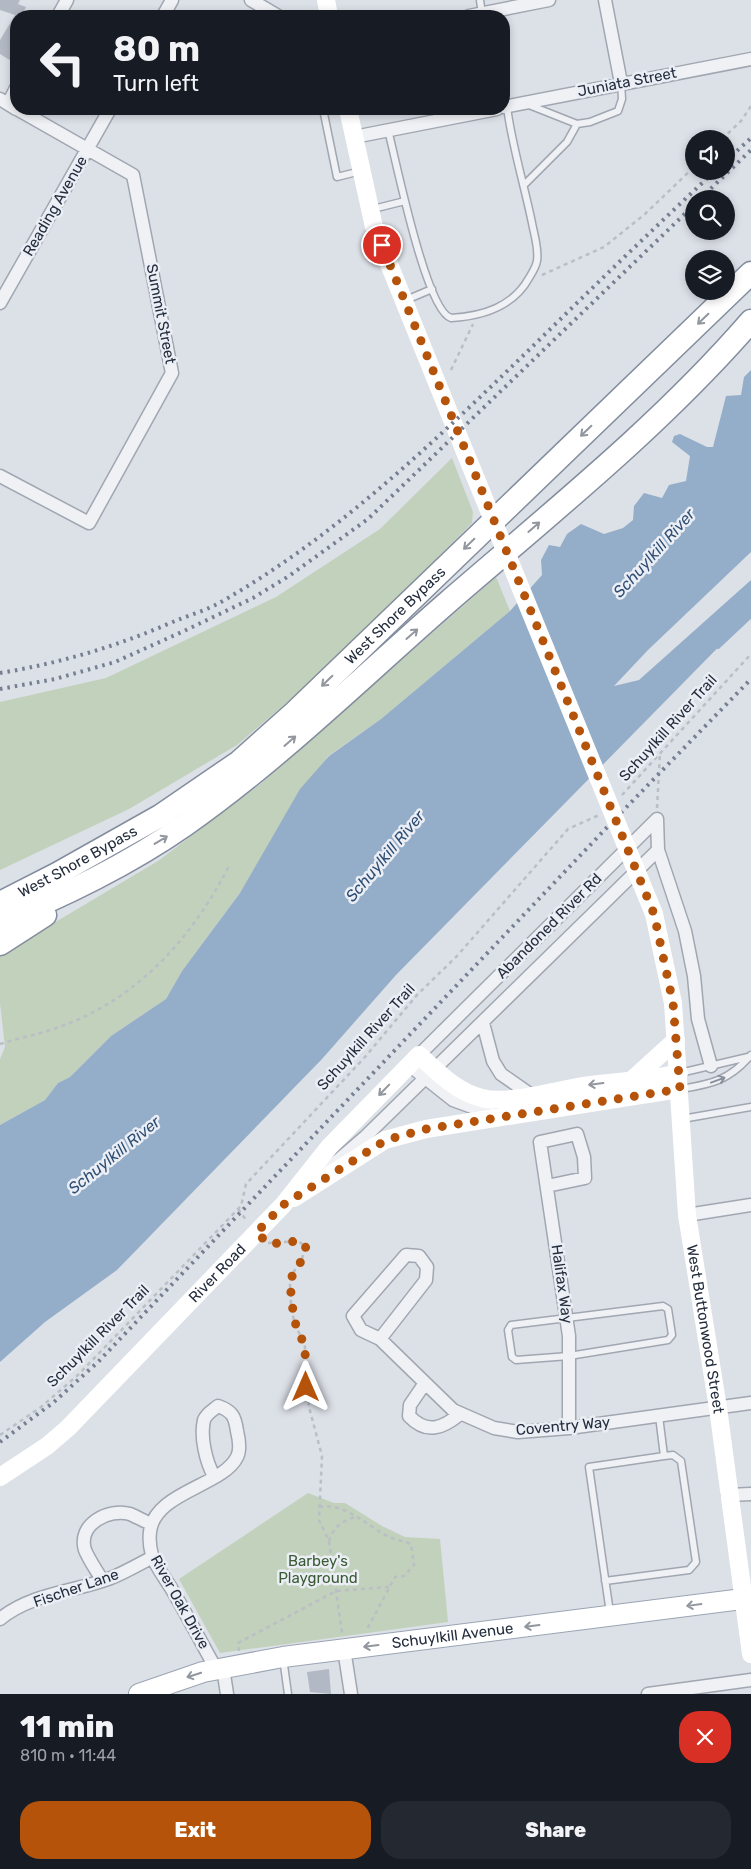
<!DOCTYPE html>
<html lang="en">
<head>
<meta charset="utf-8">
<style>
	body { margin:0; font-family:Rubik,sans-serif; background:#242831; color:#f1f3f6; height:100vh; display:flex; flex-direction:column; font-size:19px; white-space:nowrap }
	* { box-sizing:border-box; margin:0 }
	p { font-size:16px; color:#9ea1a6 }
	.icon { flex:none; width:28px; height:28px; fill:none; stroke:currentColor; stroke-width:2; stroke-linecap:round; stroke-linejoin:round }
	.map { position:relative; height:1694px; overflow:hidden }
	.panel { display:flex; flex-direction:column; background:#171b24; flex:1 }
	.panel>* { flex:none }
	.banner { position:absolute; left:10px; top:10px; width:500px; height:105px; border-radius:20px; box-shadow:0 2px 8px #0003; background:#171b24; color:#f1f3f6; overflow:hidden }
	.controls { position:absolute; left:685px; top:130px; display:grid; gap:10px }
	.controls a { display:grid; place-items:center; width:50px; height:50px; border-radius:50%; background:#171b24; box-shadow:0 2px 8px #0003; font-size:25px }
	.pin { position:absolute; display:grid; place-items:center; width:42px; height:42px; color:#fff; margin:-21px; border:2px solid #fff; border-radius:50%; box-shadow:0 1px 5px #0007 }
	.me { position:absolute; width:55px; margin:-28px; rotate:0deg; stroke-linejoin:round; filter:drop-shadow(0 0 4px #0008) }
	.turn { display:flex; align-items:center; gap:18px; height:105px; padding:0 20px; font-size:22px }
	.turn .icon { width:65px; height:65px; stroke-width:2.5 }
	.turn b { display:block; font-size:35px; line-height:42px }
	.round { display:grid; place-items:center; flex:none; width:52px; height:52px; border-radius:20px; background:#242831 }
	.head { display:flex; align-items:center; justify-content:space-between; height:85px; padding:0 20px }
	h1 { font-size:30px; font-weight:800; line-height:38px }
	.cta { display:flex; gap:10px; margin-top:auto; padding:10px 20px }
	.cta a { flex:1; height:58px; border-radius:20px; background:#b45309; color:#fff; font-size:20px; font-weight:800; line-height:58px; text-align:center }
	.cta a+a { background:#242831; color:#f1f3f6 }
	.map>svg:first-child { display:block }
	.green { fill:#c2d1bc }
	.water { fill:#94aec9 }
	.lines { fill:none; stroke-linecap:round; stroke-linejoin:round }
	.stream { stroke:#94aec9; stroke-width:4 }
	.building { fill:#b3b9c4 }
	.lane-casing { stroke:#a1a7b1; stroke-width:9 }
	.street-casing { stroke:#a1a7b1; stroke-width:15 }
	.primary-casing { stroke:#9ba4b3; stroke-width:22 }
	.highway-casing { stroke:#838d9e; stroke-width:25 }
	.path { stroke:#babec5; stroke-width:2.5; stroke-dasharray:4 4; stroke-linecap:butt }
	.lane { stroke:#eff1f5; stroke-width:6 }
	.street { stroke:#eff1f5; stroke-width:12 }
	.secondary { stroke:#fff; stroke-width:18 }
	.primary { stroke:#fff; stroke-width:20 }
	.highway { stroke:#fff; stroke-width:22 }
	.rail { stroke:#757f91; stroke-width:4; stroke-dasharray:2.5 5; stroke-linecap:butt }
	.secondary-bridge { stroke:#fff; stroke-width:18 }
	.oneway { stroke:#92969e }
	.oneway2 { stroke:#8a909a }
	.route { stroke:#b45309; stroke-width:9; stroke-dasharray:0 16.2 }
	.labels { text-anchor:middle; dominant-baseline:central; stroke-width:5; stroke-linejoin:round; paint-order:stroke }
	.street-label { font-size:15px; fill:#252e3e; stroke:#ebeff5 }
	.park-label { font-size:15px; fill:#395a32; stroke:#ebeff5 }
	.water-label { font-size:16px; font-style:italic; fill:#2e4d73; stroke:#ebeff5 }
</style>
</head>
<body>
<div class="map">
<svg width="751" height="1694" viewBox="0 0 751 1694">
	<rect width="100%" height="100%" fill="#dce0e7"/>
	<!-- green -->
	<path class="green" d="M452,458L473,512L472,523L330,666L237,745L129,809L0,870V702L106,678L276,597L380,529Z
		M496,577L510,611L381,719L328,756L240,893L182,971L166,999L111,1036L70,1077L58,1083L45,1100L0,1125V1059L5,1047L0,1003V955L158,861L259,785Z
		M308,1493L334,1503H345L382,1526L405,1537L440,1539L448,1622L220,1653L179,1579Z"/>
	<!-- water -->
	<path class="water" d="M751,370V552L648,650L614,686L639,680L751,580V614L396,975L322,1059L117,1270L45,1322L0,1362V1125L45,1100L58,1083L70,1077L111,1036L166,999L182,971L240,893L300,789L329,756L381,719L510,611L542,575L541,560L549,545L560,547L567,534L581,524L604,534L623,528L633,520L634,506L644,493L662,498L669,485L686,481L690,456L672,442L674,436L680,434L707,447H713L726,396L741,395L744,377Z"/>
	<g class="lines">
		<!-- stream -->
		<path class="stream" d="M718,647L751,616"/>
	</g>
	<!-- building -->
	<path class="building" d="M0,0H20L18,4L26,7L22,16L16,15V64L0,54V40L15,15L0,10Z
		M329,1669L331,1694L310,1692L307,1672Z"/>
	<g class="lines">
		<defs>
			<path id="lane" d="M480,0L482,14
				M529,105L577,124L590,122L618,111L622,99L621,83
				M323,109L337,177L361,171
				M388,130C396,160 426,311 451,318C483,316 513,307 529,278C532,273 536,267 537,261C539,249 534,234 532,223C524,184 512,146 507,107
				M524,185L567,142L577,124
				M373,209L405,201
				M406,300L432,289
				M680,1073L748,1057
				M681,1089C712,1084 730,1080 751,1055
				M682,1119L751,1107
				M663,1306L668,1309L672,1335L668,1340L569,1356L516,1360L512,1357L508,1330L511,1325Z
				M605,1581L689,1570L696,1562L681,1461L673,1455L664,1456
				M610,1613L589,1467L664,1456L659,1416
				M283,1658L288,1694"/>
			<path id="street" d="M251,0L278,16
				M605,0L621,83
				M58,16L67,0
				M163,16L172,0
				M469,16L549,0
				M0,99L16,109
				M8,104L16,88
				M504,107L751,59
				M354,137L497,109
				M0,303L110,109
				M0,476L89,523L172,373L133,175L17,109
				M657,819L658,850L685,931L694,976L698,1019L711,1066
				M483,1023L493,1061L501,1074L531,1095
				M419,1055L657,819
				M409,1065L453,1100L497,1116
				M329,1168L365,1137L658,850
				M547,1186L585,1178L584,1157L577,1134L540,1142L569,1336V1428
				M687,1215L751,1205
				M380,1339L426,1280L427,1267L419,1256L406,1255L353,1316L361,1330L380,1339L453,1410L494,1428L518,1432L569,1428L751,1403
				M425,1383L410,1405L409,1416C427,1435 443,1428 460,1414
				M214,1476C206,1462 200,1437 204,1420C206,1414 213,1410 218,1406C232,1411 235,1416 237,1431C239,1439 241,1449 237,1457C223,1486 154,1492 150,1532C149,1540 150,1548 152,1555C156,1567 165,1578 171,1588C187,1615 201,1642 216,1669
				M728,1495L751,1494
				M102,1580C97,1571 89,1560 85,1550C77,1524 109,1508 130,1514C137,1517 144,1521 151,1524
				M0,1619C32,1593 74,1592 111,1578C126,1572 139,1564 153,1557
				M344,1649L351,1694
				M223,1668L227,1694
				M648,1694L751,1680"/>
			<g id="primary">
				<path id="s3" d="M139,1694L203,1672L283,1657L751,1598"/>
			</g>
			<g id="highway">
				<path id="s4" d="M0,903L57,874L160,816L239,762L295,712L751,273"/>
				<path d="M0,921C61,898 132,862 185,825C279,759 362,677 448,602C552,512 661,425 751,321"/>
				<path d="M0,944L45,915"/>
			</g>
		</defs>
		<!-- lane casing -->
		<use href="#lane" class="lane-casing"/>
		<!-- street casing -->
		<use href="#street" class="street-casing"/>
		<!-- primary casing -->
		<use href="#primary" class="primary-casing"/>
		<!-- highway casing -->
		<use href="#highway" class="highway-casing"/>
		<!-- path -->
		<path class="path" d="M722,139L741,121L751,106
			M542,275L604,247L645,214L694,167
			M451,370L473,324
			M622,795L751,654
			M657,808L660,753
			M0,1044C19,1038 40,1034 59,1027C137,1000 192,938 229,866
			M238,1209L247,1221
			M268,1243L298,1241L305,1246L302,1259L293,1273L290,1284L291,1304L294,1321L305,1347L309,1407L322,1456L319,1520L329,1541L342,1633
			M0,1435L41,1407L78,1375L241,1206L246,1184L365,1057L417,995L457,956L568,829L599,815
			M319,1507C345,1502 367,1526 389,1537C396,1540 404,1541 411,1544L414,1565L404,1576L395,1577L366,1631
			M329,1541C334,1527 340,1522 355,1517
			M239,1651L238,1643L336,1591L389,1587"/>
		<!-- lane -->
		<use href="#lane" class="lane"/>
		<!-- street -->
		<use href="#street" class="street"/>
		<!-- secondary -->
		<g class="secondary">
			<path d="M326,0L329,16"/>
			<path d="M348,109L374,227L465,452"/>
			<path id="s1" d="M673,1003L687,1215L718,1408L751,1654"/>
			<path d="M632,1080L676,1040"/>
			<path d="M294,1198L385,1140L426,1129L679,1089"/>
			<path id="s2" d="M0,1477L47,1446L68,1428L283,1205L329,1147L419,1055C438,1072 456,1092 482,1098C507,1105 556,1090 584,1086C615,1081 648,1081 679,1073"/>
		</g>
		<!-- primary -->
		<use href="#primary" class="primary"/>
		<!-- highway -->
		<use href="#highway" class="highway"/>
		<!-- rail -->
		<path class="rail" d="M726,161L751,138
			M700,199L751,150
			M0,673C61,663 118,646 175,621C190,615 207,610 221,602C338,535 435,441 531,348C592,288 653,229 715,171
			M0,689L55,679L115,662L184,631L253,598L289,576L368,519L694,205
			M0,1442L54,1402L99,1361L614,820L751,679"/>
		<!-- secondary-bridge -->
		<path class="secondary-bridge" d="M465,452L654,914L673,1003"/>
	</g>
	<!-- one-way arrows -->
	<defs><path id="oneway-shaft" d="M-6 0H5M1.5-3L5.5 0L1.5 3" fill="none" stroke-width="1.6" stroke-linecap="round" stroke-linejoin="round" transform="scale(1.25)"/></defs>
	<g class="oneway">
		<use href="#oneway-shaft" transform="translate(703 319) rotate(136)"/>
		<use href="#oneway-shaft" transform="translate(586 431) rotate(136)"/>
		<use href="#oneway-shaft" transform="translate(534 527) rotate(-41)"/>
		<use href="#oneway-shaft" transform="translate(469 544) rotate(136)"/>
		<use href="#oneway-shaft" transform="translate(412 634) rotate(-41)"/>
		<use href="#oneway-shaft" transform="translate(327 681) rotate(136)"/>
		<use href="#oneway-shaft" transform="translate(290 741) rotate(-41)"/>
		<use href="#oneway-shaft" transform="translate(161 840) rotate(-31)"/>
		<use href="#oneway-shaft" transform="translate(596 1084) rotate(173)"/>
		<use href="#oneway-shaft" transform="translate(384 1090) rotate(134)"/>
		<use href="#oneway-shaft" transform="translate(694 1605) rotate(172)"/>
		<use href="#oneway-shaft" transform="translate(532 1626) rotate(173)"/>
		<use href="#oneway-shaft" transform="translate(371 1646) rotate(173)"/>
		<use href="#oneway-shaft" transform="translate(194 1675) rotate(162)"/>
	</g>
	<use class="oneway2" href="#oneway-shaft" transform="translate(718 1080) rotate(-20)"/>
	<g class="lines">
		<!-- route -->
		<path class="route" d="M306,1387L305,1347L294,1320L290,1284L293,1273L302,1260L306,1246L298,1241L270,1244L256,1233L283,1205L386,1140L426,1129L680,1089L673,1003L654,914L382,245"/>
	</g>
	<g class="labels">
		<!-- street labels -->
		<g class="street-label">
			<text transform="translate(627 82) rotate(-11)">Juniata Street</text>
			<text transform="translate(55 206) rotate(-60)">Reading Avenue</text>
			<text transform="translate(161 314) rotate(79)">Summit Street</text>
			<text stroke="none"><textPath href="#s4" startOffset="492">West Shore Bypass</textPath></text>
			<text transform="translate(668 728) rotate(-48)">Schuylkill River Trail</text>
			<text stroke="none"><textPath href="#s4" startOffset="88">West Shore Bypass</textPath></text>
			<text transform="translate(549 926) rotate(-45)">Abandoned River Rd</text>
			<text transform="translate(366 1037) rotate(-48)">Schuylkill River Trail</text>
			<text stroke="none"><textPath href="#s2" startOffset="299">River Road</textPath></text>
			<text transform="translate(562 1284) rotate(82)">Halifax Way</text>
			<text stroke="none"><textPath href="#s1" startOffset="328">West Buttonwood Street</textPath></text>
			<text transform="translate(98 1336) rotate(-45)">Schuylkill River Trail</text>
			<text transform="translate(563 1426) rotate(-5)">Coventry Way</text>
			<text transform="translate(76 1588) rotate(-19)">Fischer Lane</text>
			<text transform="translate(180 1602) rotate(61)">River Oak Drive</text>
			<text stroke="none"><textPath href="#s3" startOffset="320">Schuylkill Avenue</textPath></text>
		</g>
		<!-- park labels -->
		<g class="park-label">
			<text x="318" y="1561">Barbey's<tspan x="318" dy="17">Playground</tspan></text>
		</g>
		<!-- water labels -->
		<g class="water-label">
			<text transform="translate(654 553) rotate(-48)">Schuylkill River</text>
			<text transform="translate(385 856) rotate(-50)">Schuylkill River</text>
			<text transform="translate(114 1155) rotate(-39)">Schuylkill River</text>
		</g>
	</g>
</svg>
<div class="controls">
<a><svg class="icon" aria-label="sound" viewBox="0 0 24 24"><path d="M4 9h4l5-4v14l-5-4H4zM17 9q2 3 0 6"/></svg></a>
<a><svg class="icon" aria-label="search" viewBox="0 0 24 24"><circle cx="10" cy="10" r="6"/><path d="M15 15l6 6"/></svg></a>
<a><svg class="icon" aria-label="layers" viewBox="0 0 24 24"><path d="M12 4l9 5-9 5-9-5zM3 14l9 5 9-5"/></svg></a>
</div>
<div class="pin" style="left:382px;top:245px;background:#d93025"><svg class="icon" aria-label="arrive" viewBox="0 0 24 24"><path d="M6 21V4h12l-3 4 3 4H6"/></svg></div>
<svg class="me" style="left:306px;top:1387px" viewBox="-20 -20 40 40"><path d="M0-17L14 15 0 8-14 15z" fill="#b45309" stroke="#fff" stroke-width="4"/></svg>
<div class="banner">
<div class="turn"><svg class="icon" aria-label="left" viewBox="0 0 24 24"><path d="M17 20v-9H6M10 6l-5 5 5 5"/></svg><div><b>80 m</b>Turn left</div></div>
</div>
</div>
<section class="panel">
<div class="head"><div><h1>11 min</h1><p>810 m · 11:44</p></div><a class="round" style="background:#d93025;color:#fff"><svg class="icon" aria-label="close" viewBox="0 0 24 24"><path d="M6 6l12 12M18 6L6 18"/></svg></a></div>
<div class="cta"><a>Exit</a><a>Share</a></div>
</section>
</body>
</html>
